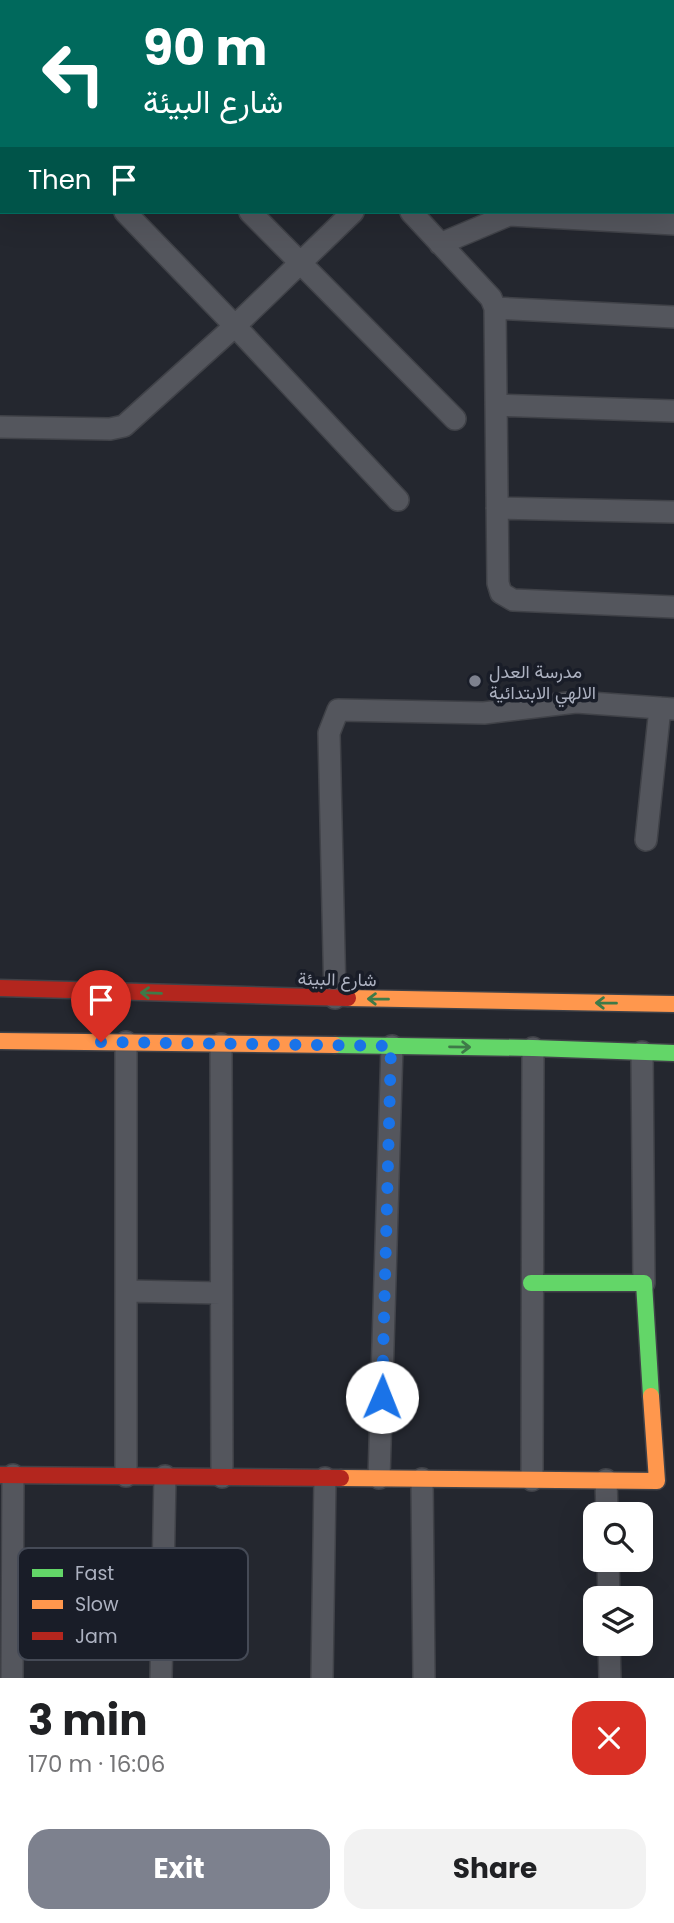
<!DOCTYPE html>
<html lang="en">
<head>
<meta charset="utf-8">
<style>
	body { margin:0; font-family:Poppins,Vazirmatn,sans-serif; background:#f2f2f2; color:#202124; height:100vh; display:flex; flex-direction:column; font-size:26px; white-space:nowrap }
	* { box-sizing:border-box; margin:0 }
	p { font-size:23px; color:#757577 }
	.icon { flex:none; width:38px; height:38px; fill:none; stroke:currentColor; stroke-width:2; stroke-linecap:round; stroke-linejoin:round }
	.map { position:relative; height:1678px; overflow:hidden }
	.drawer { display:flex; flex-direction:column; background:#fff; flex:1 }
	.drawer>* { flex:none }
	.guide { position:absolute; left:0px; top:0px; width:676px; height:214px; box-shadow:0 7px 28px #0002; background:#00695c; color:#fff; overflow:hidden }
	.controls { position:absolute; left:583px; top:1502px; display:grid; gap:14px }
	.controls a { display:grid; place-items:center; width:70px; height:70px; border-radius:14px; background:#fff; box-shadow:0 7px 28px #0002; font-size:35px }
	.pin { position:absolute; display:grid; place-items:center; width:60px; height:60px; color:#fff; margin:-72px -30px; border-radius:50% 50% 50% 0; rotate:-45deg; box-shadow:0 0 7px #0007 }
	.pin .icon { rotate:45deg }
	.me { position:absolute; width:77px; margin:-38px; rotate:1deg; stroke-linejoin:round; filter:drop-shadow(0 0 5px #0008) }
	.turn { display:flex; align-items:center; gap:24px; height:147px; padding:0 28px; font-size:32px }
	.turn .icon { width:91px; height:91px; stroke-width:2.5 }
	.turn b { display:block; font-size:49px; line-height:60px }
	.then { display:flex; align-items:center; height:66px; padding:0 28px; background:#0003; gap:14px; font-size:26px }
	.round { display:grid; place-items:center; flex:none; width:74px; height:74px; border-radius:21px; background:#f2f2f2 }
	.overview { display:flex; align-items:center; justify-content:space-between; height:119px; padding:0 28px }
	h1 { font-size:42px; font-weight:700; line-height:52px }
	.button { display:flex; gap:14px; margin-top:auto; padding:14px 28px }
	.button a { flex:1; height:80px; border-radius:21px; background:#7d818e; color:#fff; font-size:28px; font-weight:700; line-height:80px; text-align:center }
	.button a+a { background:#f2f2f2; color:#202124 }
	.map>svg:first-child { display:block }
	.lines { fill:none; stroke-linecap:round; stroke-linejoin:round }
	.street-casing { stroke:#404248; stroke-width:24 }
	.fast-casing { stroke:#404248; stroke-width:19 }
	.slow-casing { stroke:#404248; stroke-width:19 }
	.jam-casing { stroke:#404248; stroke-width:19 }
	.street { stroke:#54565d; stroke-width:21 }
	.fast { stroke:#63d668; stroke-width:16 }
	.slow { stroke:#ff974d; stroke-width:16 }
	.jam { stroke:#b3261e; stroke-width:16 }
	.oneway { stroke:#3e7a48 }
	.route { stroke:#1a73e8; stroke-width:12; stroke-dasharray:0 21.6 }
	.poi-dot { fill:#7d818e; stroke:#191d28; stroke-width:2.5 }
	.labels { text-anchor:middle; dominant-baseline:central; stroke-width:7; stroke-linejoin:round; paint-order:stroke }
	.poi-label { font-size:18px; fill:#adb2c1; stroke:#191d28; text-anchor:start }
	.street-label { font-size:18px; fill:#adb2c1; stroke:#191d28 }
	.key { fill:#191d28; stroke:#454a56; stroke-width:2 }
	.key-label { font-size:19px; fill:#adb2c1 }
</style>
</head>
<body>
<div class="map">
<svg width="674" height="1678" viewBox="0 0 674 1678">
	<rect width="100%" height="100%" fill="#24272f"/>
	<g class="lines">
		<defs>
			<path id="street" d="M48,0L49,2
				M209,0L211,2
				M349,0L351,2
				M488,0L490,2
				M67,2L69,0
				M0,68L2,67
				M0,83L2,85
				M125,212L235,326L398,500
				M250,212L455,419
				M411,212L491,298L495,308L498,583L501,593L513,600L674,607
				M440,244L509,215L674,224
				M495,308L674,317
				M496,405L674,411
				M0,427L110,429L124,426L235,326L353,212
				M497,508L674,512
				M646,840L660,708
				M335,998L329,733L338,710L484,713L576,702L674,709
				M221,1044L222,1477
				M642,1052L644,1283
				M126,1291L221,1293
				M126,1476V1042
				M379,1478L392,1046
				M422,1479L424,1678
				M532,1480L533,1048
				M606,1480L607,1514
				M608,1559L609,1598
				M609,1643L610,1678
				M12,1678L13,1475
				M161,1678L165,1476
				M322,1678L325,1478"/>
			<path id="fast" d="M335,1045L533,1048L674,1053
				M531,1283H644L651,1396"/>
			<path id="slow" d="M348,998L674,1004
				M0,1041L335,1045
				M341,1478L657,1481L651,1396"/>
			<path id="jam" d="M0,988L348,998
				M0,1475L341,1478"/>
		</defs>
		<!-- street casing -->
		<use href="#street" class="street-casing"/>
		<!-- fast casing -->
		<use href="#fast" class="fast-casing"/>
		<!-- slow casing -->
		<use href="#slow" class="slow-casing"/>
		<!-- jam casing -->
		<use href="#jam" class="jam-casing"/>
		<!-- street -->
		<use href="#street" class="street"/>
		<!-- fast -->
		<use href="#fast" class="fast"/>
		<!-- slow -->
		<use href="#slow" class="slow"/>
		<!-- jam -->
		<use href="#jam" class="jam"/>
	</g>
	<!-- one-way arrows -->
	<defs><path id="oneway-shaft" d="M-6 0H5M1.5-3L5.5 0L1.5 3" fill="none" stroke-width="1.6" stroke-linecap="round" stroke-linejoin="round" transform="scale(1.75)"/></defs>
	<g class="oneway">
		<use href="#oneway-shaft" transform="translate(151 993) rotate(-178)"/>
		<use href="#oneway-shaft" transform="translate(378 999) rotate(-179)"/>
		<use href="#oneway-shaft" transform="translate(606 1003) rotate(-179)"/>
		<use href="#oneway-shaft" transform="translate(460 1047) rotate(1)"/>
	</g>
	<g class="lines">
		<!-- route -->
		<path class="route" d="M101,1042L391,1046L382,1397"/>
	</g>
	<!-- markers -->
	<circle class="poi-dot" cx="475" cy="681" r="7"/>
	<g class="labels">
		<!-- poi labels -->
		<g class="poi-label">
			<text x="489" y="671">مدرسة العدل<tspan x="489" dy="21">الالهي الابتدائية</tspan></text>
		</g>
		<!-- street labels -->
		<g class="street-label">
			<text transform="translate(337 979) rotate(1)">شارع البيئة</text>
		</g>
	</g>
	<!-- legend -->
	<rect x="18" y="1548" width="230" height="112" rx="10" class="key"/>
	<rect x="32" y="1569" width="31" height="8" fill="#63d668"/>
	<rect x="32" y="1600" width="31" height="9" fill="#ff974d"/>
	<rect x="32" y="1632" width="31" height="8" fill="#b3261e"/>
	<g class="key-label">
		<text x="75" y="1580">Fast</text>
		<text x="75" y="1611">Slow</text>
		<text x="75" y="1643">Jam</text>
	</g>
</svg>
<div class="controls">
<a><svg class="icon" aria-label="search" viewBox="0 0 24 24"><circle cx="10" cy="10" r="6"/><path d="M15 15l6 6"/></svg></a>
<a><svg class="icon" aria-label="layers" viewBox="0 0 24 24"><path d="M12 4l9 5-9 5-9-5zM3 14l9 5 9-5"/></svg></a>
</div>
<div class="pin" style="left:101px;top:1042px;background:#d93025"><svg class="icon" aria-label="arrive" viewBox="0 0 24 24"><path d="M6 21V4h12l-3 4 3 4H6"/></svg></div>
<svg class="me" style="left:382px;top:1397px" viewBox="-20 -20 40 40"><circle r="19" fill="#fff"/><path d="M0-13L10 11 0 6-10 11z" fill="#1a73e8"/></svg>
<div class="guide">
<div class="turn"><svg class="icon" aria-label="left" viewBox="0 0 24 24"><path d="M17 20v-9H6M10 6l-5 5 5 5"/></svg><div><b>90 m</b>شارع البيئة</div></div>
<div class="then">Then<svg class="icon" aria-label="arrive" viewBox="0 0 24 24"><path d="M6 21V4h12l-3 4 3 4H6"/></svg></div>
</div>
</div>
<section class="drawer">
<div class="overview"><div><h1>3 min</h1><p>170 m · 16:06</p></div><a class="round" style="background:#d93025;color:#fff"><svg class="icon" aria-label="close" viewBox="0 0 24 24"><path d="M6 6l12 12M18 6L6 18"/></svg></a></div>
<div class="button"><a>Exit</a><a>Share</a></div>
</section>
</body>
</html>
